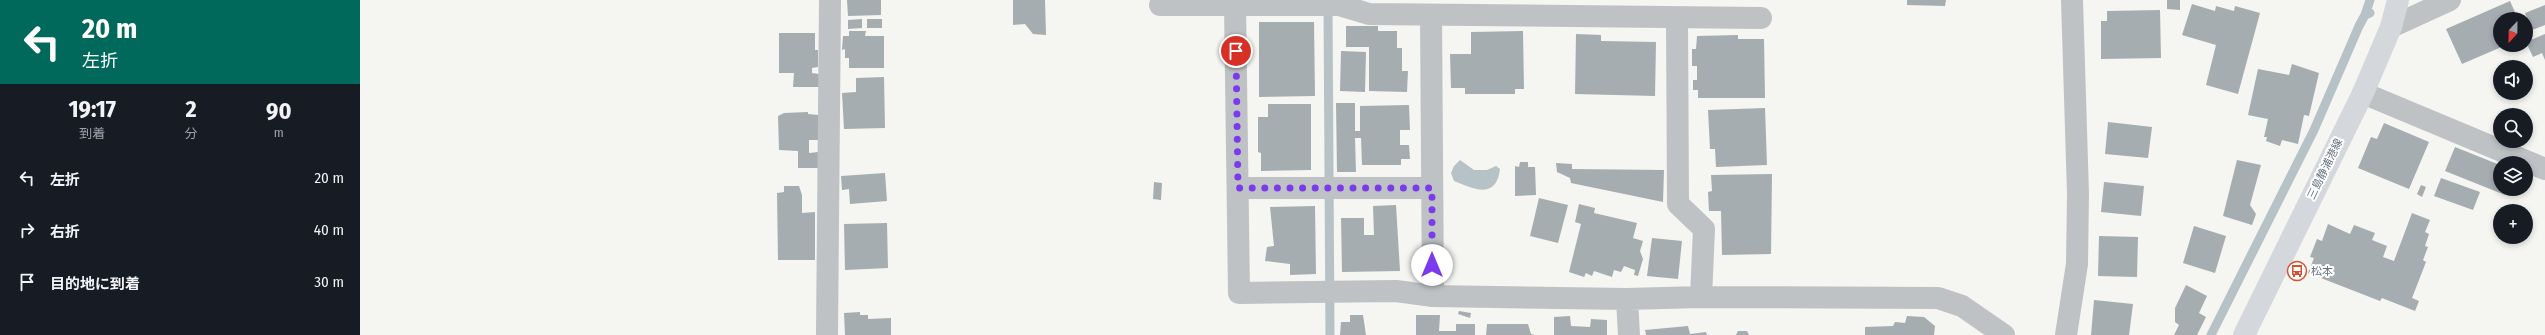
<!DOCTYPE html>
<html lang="ja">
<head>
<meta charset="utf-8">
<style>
	body { margin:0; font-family:"Fira Sans Condensed","Noto Sans JP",sans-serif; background:#242831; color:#f1f3f6; height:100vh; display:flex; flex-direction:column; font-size:15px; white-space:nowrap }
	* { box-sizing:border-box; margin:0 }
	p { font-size:13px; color:#9ea1a6 }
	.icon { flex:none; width:22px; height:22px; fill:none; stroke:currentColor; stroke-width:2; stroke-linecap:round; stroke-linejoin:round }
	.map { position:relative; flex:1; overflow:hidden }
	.details { display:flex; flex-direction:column; background:#171b24; width:360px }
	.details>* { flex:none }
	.hud { background:#00695c; color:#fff; overflow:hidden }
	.needle { width:26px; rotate:202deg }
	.controls { position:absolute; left:2133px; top:12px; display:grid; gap:8px }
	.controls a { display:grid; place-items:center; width:40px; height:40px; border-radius:50%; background:#171b24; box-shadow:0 2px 6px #0003; font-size:20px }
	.pin { position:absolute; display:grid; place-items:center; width:34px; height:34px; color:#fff; margin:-17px; border:2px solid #fff; border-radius:50%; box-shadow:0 1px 4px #0007 }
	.me { position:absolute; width:44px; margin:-22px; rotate:0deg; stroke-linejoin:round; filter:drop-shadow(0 0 3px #0008) }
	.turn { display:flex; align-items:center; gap:14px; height:84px; padding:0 16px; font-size:18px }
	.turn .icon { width:52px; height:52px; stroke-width:2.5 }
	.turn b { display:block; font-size:28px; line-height:34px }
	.eta { display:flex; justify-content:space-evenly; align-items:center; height:68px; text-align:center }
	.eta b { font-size:24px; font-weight:700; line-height:28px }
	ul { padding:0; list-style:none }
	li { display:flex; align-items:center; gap:12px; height:52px; padding:0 16px }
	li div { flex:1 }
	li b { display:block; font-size:15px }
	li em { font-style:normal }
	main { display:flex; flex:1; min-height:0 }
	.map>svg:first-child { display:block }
	.water { fill:#b7c2c6 }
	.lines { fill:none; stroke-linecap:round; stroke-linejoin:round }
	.stream { stroke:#b7c2c6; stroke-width:9 }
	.building { fill:#a5adb1 }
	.minor { stroke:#bec2c5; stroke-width:22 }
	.secondary { stroke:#d4d8dc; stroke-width:22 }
	.route { stroke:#7c3aed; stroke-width:7; stroke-dasharray:0 12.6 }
	.labels { text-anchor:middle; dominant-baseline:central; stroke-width:4; stroke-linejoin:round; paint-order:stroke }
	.street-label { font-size:11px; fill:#667580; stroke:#fff }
	.poi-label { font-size:11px; fill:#667580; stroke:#fff; text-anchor:start }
</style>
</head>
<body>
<main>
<section class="details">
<div class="hud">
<div class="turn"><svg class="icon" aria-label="left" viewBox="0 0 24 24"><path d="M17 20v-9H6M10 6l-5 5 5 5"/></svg><div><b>20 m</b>左折</div></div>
</div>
<div class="eta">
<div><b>19:17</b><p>到着</p></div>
<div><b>2</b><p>分</p></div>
<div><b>90</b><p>m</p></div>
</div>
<ul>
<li><svg class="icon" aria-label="left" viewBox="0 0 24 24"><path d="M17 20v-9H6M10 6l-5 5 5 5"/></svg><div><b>左折</b></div><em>20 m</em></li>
<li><svg class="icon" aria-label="right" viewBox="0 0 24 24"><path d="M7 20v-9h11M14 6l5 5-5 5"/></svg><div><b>右折</b></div><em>40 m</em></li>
<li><svg class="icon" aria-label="arrive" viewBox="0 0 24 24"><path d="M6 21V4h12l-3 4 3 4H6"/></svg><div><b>目的地に到着</b></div><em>30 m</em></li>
</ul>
</section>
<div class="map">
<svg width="2185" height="335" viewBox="0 0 2185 335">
	<rect width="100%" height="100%" fill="#f5f5f1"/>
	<!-- water -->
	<path class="water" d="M1100,160L1114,170H1127L1136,166L1140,169C1136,200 1114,189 1094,181L1091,173L1094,166Z"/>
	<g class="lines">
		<!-- stream -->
		<path class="stream" d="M968,4L970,335
			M2005,15L2010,0
			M1851,335L1954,130L1999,26L2005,15L2010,13"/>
	</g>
	<!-- building -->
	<path class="building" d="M487,0H521V15L488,16Z
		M653,0H685L686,35L673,34L665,24L653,25Z
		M1547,0H1586L1585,6L1547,5Z
		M1807,0H1820V10L1807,9Z
		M2150,1L2158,19H2140V45H2146L2102,64L2086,29Z
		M1832,4L1855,11L1856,6L1874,11L1875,6L1900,13L1878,94L1846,85L1856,45L1822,35Z
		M2185,5V25L2172,30L2165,13Z
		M1800,10L1801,58L1741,59V21H1747V11Z
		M502,19V28L488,29V20Z
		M507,19H522V28H507Z
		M899,22H954L955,96L899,97Z
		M986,26H1018V31H1037V48H1042V71H1048L1047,92L1009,91V47H986Z
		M489,31H506L505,36H524V68H489V58H485V49L482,50L483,36H489Z
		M1163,31L1164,89H1155V94H1105V88H1091L1090,54H1111V32Z
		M419,33H455V50H458V67L452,68V73L459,74V87H433L434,73H419Z
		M1216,34L1241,35V41L1296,42L1295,96L1215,94Z
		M2185,34V60L2182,53L2173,57L2166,42Z
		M1378,35V39H1404L1405,98H1338V90H1333V80H1337V66H1332V49H1336L1337,36Z
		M981,51L1006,52L1005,92L980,91Z
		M1932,64L1959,73L1949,116L1944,115L1938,144L1922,140L1920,146L1906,141L1907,137H1904L1908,119L1888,115L1898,69L1929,75Z
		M524,77L525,128L484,129L482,93L496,92V78Z
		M976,103H995V131H1000V106L1049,105L1050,130H1040V145H1049L1050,159H1041V165H1002L1001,138H995L996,172H977Z
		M908,104H951V170L901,171V153L898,152V117H908Z
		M1405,108L1407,165L1356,167L1355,149H1350L1348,110Z
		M448,112V114L459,115V140H449V153L458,152V168H438V151L419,150L418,116L424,113Z
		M1748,122L1792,127L1788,158L1745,154Z
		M2024,123L2069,142L2049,189L1998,168L2011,137L2017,139Z
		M2095,147L2140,165V189H2147L2145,195L2085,171Z
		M1877,160L1901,165L1890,205L1896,214L1892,225L1863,216Z
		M1160,162H1168V167H1175L1176,195L1155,196V166L1159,167Z
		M1196,163L1212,164V169L1304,170L1303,202L1211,183L1210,178L1197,172Z
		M525,173L527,201L490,204L489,189L482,190L481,176Z
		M1412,174L1411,254L1362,255L1361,211H1349L1348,192L1352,191L1351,175Z
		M2081,178L2120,192L2113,210L2074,196Z
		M794,182L802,183L801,200L793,199Z
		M1744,182L1784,186L1781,216L1741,212Z
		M2061,185L2066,187L2062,197L2057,194Z
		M424,186H439L442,195V213L455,212V260H418L417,193L424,192Z
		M1179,198L1208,205L1198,243L1170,236Z
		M1219,204L1235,208L1234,213L1277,223L1273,238L1283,241L1280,251L1283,259L1278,276L1274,275L1275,270L1264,266L1261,272L1254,270L1252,277L1234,271L1232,276L1226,273L1224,277L1209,272L1221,224L1215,222Z
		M1036,205L1040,271L982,272L981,218H1004V235H1014L1013,206Z
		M955,206L956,274L930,275V264L905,261L907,247L914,246L910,207Z
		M2052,213L2070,220L2065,232L2069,234L2065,246L2068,247L2063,260L2066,262L2052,298L2059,301L2055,311L2022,298L2020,301L1948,273L1954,258L1950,257L1957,239L1962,241L1968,224L1990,234L1994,225L2015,233L2012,240L2027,246L2023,257L2034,261Z
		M527,223L528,268L485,270L484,224Z
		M1834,226L1866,236L1855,273L1823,263Z
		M1739,236L1778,237L1777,277L1738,276Z
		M1292,238L1322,241L1318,279L1287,276Z
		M1826,285L1847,296L1839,313L1846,317L1837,335H1814L1819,325L1815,322V308Z
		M1734,300L1773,304L1769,335H1731Z
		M1099,311L1111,313L1110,318L1098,314Z
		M500,312V315H508V319L531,318V335H485L484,313Z
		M990,315H1003L1006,335H980L981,322H990Z
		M1056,315H1080L1079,331H1096V324H1115V335H1056Z
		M1210,316L1211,326L1230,327L1231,319L1247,320V335H1194V317Z
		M1547,316L1564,317L1575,326L1574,335H1505V327L1533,326L1535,322L1545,323Z
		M1127,324H1168L1171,334L1175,335H1126Z
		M1328,326L1330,334L1346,332L1347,335H1286L1285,330Z
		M1378,331H1387L1389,335H1376Z"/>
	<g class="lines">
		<!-- minor -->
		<path class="minor" d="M800,5H979L1009,14L1401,18
			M875,5L879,293L1036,291L1073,296
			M1071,15L1073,296L1267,299L1269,335
			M1317,19L1318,204L1344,229L1341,297
			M2031,27L2090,0
			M2003,93L2185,169
			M878,188H1072
			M1267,299L1341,297L1578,298L1602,306L1644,335
			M467,335L470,0
			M1706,335L1717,264L1718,194L1712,0"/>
		<!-- secondary -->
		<path class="secondary" d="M1884,335L2003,93L2031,27L2038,0"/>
	</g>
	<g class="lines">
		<!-- route -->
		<path class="route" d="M876,51L878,188H1072V265"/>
	</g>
	<!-- icons -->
	<defs>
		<symbol id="bus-ring" viewBox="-11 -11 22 22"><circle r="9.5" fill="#fff" stroke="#d55231" stroke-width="1.5"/><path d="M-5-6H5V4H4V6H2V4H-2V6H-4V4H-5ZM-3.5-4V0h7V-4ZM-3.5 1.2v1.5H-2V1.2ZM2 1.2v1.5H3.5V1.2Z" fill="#d55231"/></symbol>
	</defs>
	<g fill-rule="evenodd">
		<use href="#bus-ring" x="1926" y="260" width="22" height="22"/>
	</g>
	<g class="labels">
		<!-- street labels -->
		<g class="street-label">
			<text transform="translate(1965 169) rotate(-64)">三島静浦港線</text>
		</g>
		<!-- poi labels -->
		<g class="poi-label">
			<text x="1951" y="271">松本</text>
		</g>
	</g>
</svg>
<div class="controls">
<a><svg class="needle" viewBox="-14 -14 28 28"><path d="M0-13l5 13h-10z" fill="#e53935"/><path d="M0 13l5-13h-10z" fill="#9ea1a6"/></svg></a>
<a><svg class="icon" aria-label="sound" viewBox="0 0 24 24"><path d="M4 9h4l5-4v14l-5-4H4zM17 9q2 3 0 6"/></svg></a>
<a><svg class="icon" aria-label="search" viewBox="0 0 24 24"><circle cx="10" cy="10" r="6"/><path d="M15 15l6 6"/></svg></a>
<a><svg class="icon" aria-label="layers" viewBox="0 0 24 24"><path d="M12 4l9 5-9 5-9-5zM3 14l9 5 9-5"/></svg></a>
<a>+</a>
</div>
<div class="pin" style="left:876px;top:51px;background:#d93025"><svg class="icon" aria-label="arrive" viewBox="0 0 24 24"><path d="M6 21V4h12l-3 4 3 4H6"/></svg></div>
<svg class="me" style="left:1072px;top:265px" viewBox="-20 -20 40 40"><circle r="19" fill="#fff"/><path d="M0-13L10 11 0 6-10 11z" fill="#7c3aed"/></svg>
</div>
</main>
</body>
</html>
